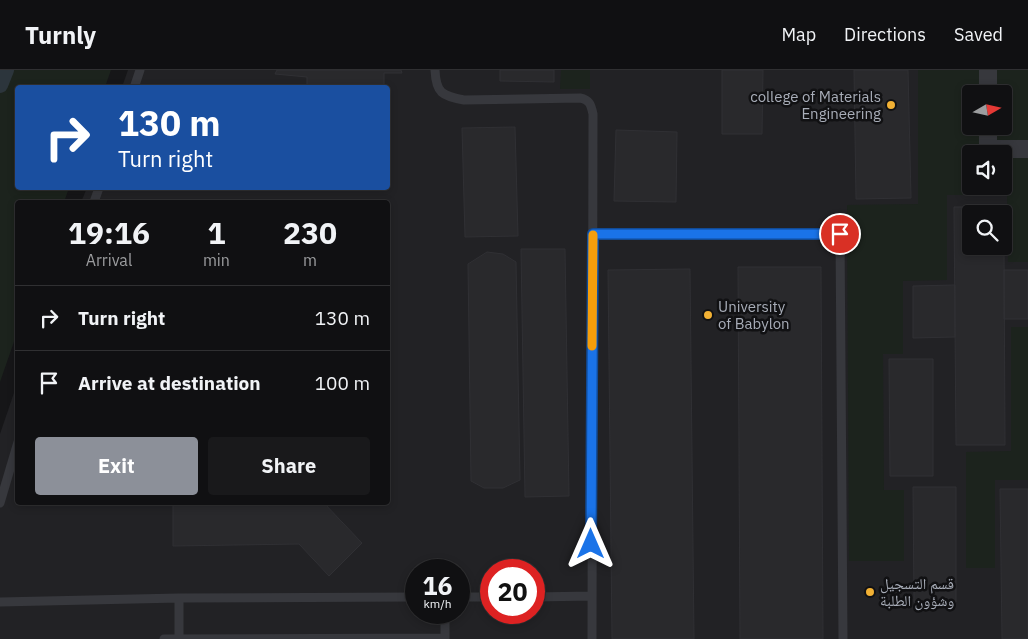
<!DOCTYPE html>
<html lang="en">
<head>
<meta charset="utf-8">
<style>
	body { margin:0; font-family:"IBM Plex Sans","Noto Naskh Arabic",sans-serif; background:#19191b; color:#f1f3f6; height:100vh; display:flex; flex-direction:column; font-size:19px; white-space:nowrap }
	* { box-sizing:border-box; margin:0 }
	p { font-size:16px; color:#9c9d9f }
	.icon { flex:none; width:28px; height:28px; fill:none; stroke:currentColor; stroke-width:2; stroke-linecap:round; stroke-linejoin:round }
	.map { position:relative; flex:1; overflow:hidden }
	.panel { position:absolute; left:15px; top:130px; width:375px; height:305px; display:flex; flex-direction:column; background:#101012; border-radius:5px; box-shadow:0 2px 8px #0003,0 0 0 1px #303032 }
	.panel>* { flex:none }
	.hud { position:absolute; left:15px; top:15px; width:375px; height:105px; border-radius:5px; box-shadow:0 2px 8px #0003,0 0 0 1px #303032; background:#1a4fa0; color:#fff; overflow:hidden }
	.needle { width:32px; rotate:81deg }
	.controls { position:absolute; left:962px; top:15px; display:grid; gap:10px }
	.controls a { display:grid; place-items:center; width:50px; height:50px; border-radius:5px; background:#101012; box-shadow:0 2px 8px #0003,0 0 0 1px #303032; font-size:25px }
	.speed { position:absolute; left:405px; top:489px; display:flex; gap:10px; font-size:25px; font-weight:700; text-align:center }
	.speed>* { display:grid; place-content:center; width:65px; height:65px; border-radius:50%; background:#101012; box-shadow:0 2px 8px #0003,0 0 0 1px #303032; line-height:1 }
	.speed small { font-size:12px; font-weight:400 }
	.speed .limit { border:8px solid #d22; background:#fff; color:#111 }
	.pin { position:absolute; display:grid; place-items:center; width:42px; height:42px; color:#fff; margin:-21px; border:2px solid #fff; border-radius:50%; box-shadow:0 1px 5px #0007 }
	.me { position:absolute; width:55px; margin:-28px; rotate:0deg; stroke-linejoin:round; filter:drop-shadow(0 0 4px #0008) }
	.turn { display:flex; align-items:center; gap:18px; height:105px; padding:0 20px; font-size:22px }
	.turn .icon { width:65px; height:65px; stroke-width:2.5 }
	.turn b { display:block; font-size:35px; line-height:42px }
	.eta { display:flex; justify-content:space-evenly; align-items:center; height:85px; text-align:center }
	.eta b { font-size:30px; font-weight:700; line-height:35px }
	.button { display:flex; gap:10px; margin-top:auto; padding:10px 20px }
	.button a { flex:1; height:58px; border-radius:5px; background:#8c9099; color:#fff; font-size:20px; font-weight:700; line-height:58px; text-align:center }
	.button a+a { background:#19191b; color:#f1f3f6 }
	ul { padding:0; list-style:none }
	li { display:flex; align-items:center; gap:15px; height:65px; padding:0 20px; border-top:1px solid #303032 }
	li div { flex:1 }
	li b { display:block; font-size:19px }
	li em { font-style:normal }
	header { display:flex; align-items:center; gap:30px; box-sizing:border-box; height:70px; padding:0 25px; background:#101012; border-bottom:1px solid #303032 }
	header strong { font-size:24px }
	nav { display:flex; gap:28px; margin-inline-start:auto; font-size:18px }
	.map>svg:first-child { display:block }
	.built { fill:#222225; fill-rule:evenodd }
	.green { fill:#1c231d; fill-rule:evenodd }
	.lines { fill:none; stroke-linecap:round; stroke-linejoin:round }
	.canal { stroke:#2c353c; stroke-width:16 }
	.building { fill:#29292c; stroke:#303034 }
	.service { stroke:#37383d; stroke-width:9 }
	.minor { stroke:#37383d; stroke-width:18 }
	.route-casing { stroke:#114b97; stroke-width:12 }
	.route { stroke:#1a73e8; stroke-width:9 }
	.slow { stroke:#f59e0b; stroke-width:9 }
	.poi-dot { fill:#f2b134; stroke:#111113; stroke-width:2 }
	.labels { text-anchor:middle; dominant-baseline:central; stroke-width:5; stroke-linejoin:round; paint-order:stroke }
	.poi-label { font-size:15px; fill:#a8adb8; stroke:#111113; text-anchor:start }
</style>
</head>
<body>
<header>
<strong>Turnly</strong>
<nav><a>Map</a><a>Directions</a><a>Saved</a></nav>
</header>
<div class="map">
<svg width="1028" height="569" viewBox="0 0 1028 569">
	<rect width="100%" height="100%" fill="#161618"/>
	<!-- built -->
	<path class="built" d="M128,0H1028V569H0V364L17,314L18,432H388V132H81L87,118H388V18L122,17ZM971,24H1004V56H971ZM971,84H1004V116H971ZM971,144H1004V176H971ZM416,500H459V542H416ZM491,500H534V542H491Z"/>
	<!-- green -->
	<path class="green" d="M0,0H111L105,17L18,18V118H69L64,132H18L17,263L0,312Z
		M561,0H590V19H560Z
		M918,0H1028V192H1008L1007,125H947V210L903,211V284H883L884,420H904V491H849L847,135L918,134ZM971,24H1004V56H971ZM971,84H1004V116H971Z
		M1011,257H1028V410H995V498H966V382L1011,381Z"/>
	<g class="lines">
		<!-- canal -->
		<path class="canal" d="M0,15L6,0"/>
	</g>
	<!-- building -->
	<path class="building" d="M277,0H401L402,3H384V18H307V7L275,4Z
		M500,0H554V12L500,11Z
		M722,0H763L762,64H722Z
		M854,0H908L911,128L856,129Z
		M515,57L518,166L465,167L462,58Z
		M616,60L677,62L676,132L614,131Z
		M954,137H1003V144H971V176H1004L1005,375H956Z
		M521,179H565L569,426L525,427Z
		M487,182L503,184L516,192L520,410L503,418H484L471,411L468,194Z
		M738,197H821L823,569H740Z
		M690,199L694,569H612L608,200Z
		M1004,200H1028V249H1004Z
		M955,215V267L913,268V216Z
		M889,289H933V406H890Z
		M913,417H956V532H914Z
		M1000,419H1028V569H1002Z
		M173,432H323L362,473L329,506L299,474L173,476Z"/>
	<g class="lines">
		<!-- service -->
		<path class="service" d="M435,0C436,23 442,26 464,30L580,28C590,30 591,35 593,44L592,569
			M134,18L140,0
			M94,132L99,118
			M593,164H840L843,569
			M0,433L18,372
			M459,527H491
			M534,527L592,526
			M179,528V569
			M0,532L179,528L416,527
			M445,542V569
			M164,569L445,568"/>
		<!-- minor -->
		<path class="minor" d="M988,0V24
			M988,56V75L992,79H1028"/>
	</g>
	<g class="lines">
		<defs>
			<path id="route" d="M591,474L593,164H840"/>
		</defs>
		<!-- route casing -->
		<use href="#route" class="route-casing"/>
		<!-- route -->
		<use href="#route" class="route"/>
		<!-- slow -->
		<path class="slow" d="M592,276L593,165"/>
	</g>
	<!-- markers -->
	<g class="poi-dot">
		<circle cx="891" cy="35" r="5"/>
		<circle cx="708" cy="245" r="5"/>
		<circle cx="870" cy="522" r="5"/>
	</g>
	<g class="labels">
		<!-- poi labels -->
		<g class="poi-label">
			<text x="881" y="26" text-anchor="end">college of Materials<tspan x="881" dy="17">Engineering</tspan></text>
			<text x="718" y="236">University<tspan x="718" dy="17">of Babylon</tspan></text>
			<text x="880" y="513">قسم التسجيل<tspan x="880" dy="17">وشؤون الطلبة</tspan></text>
		</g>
	</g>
</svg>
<div class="controls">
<a><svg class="needle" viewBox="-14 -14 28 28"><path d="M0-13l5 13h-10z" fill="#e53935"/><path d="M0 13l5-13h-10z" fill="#9c9d9f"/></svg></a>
<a><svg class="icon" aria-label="sound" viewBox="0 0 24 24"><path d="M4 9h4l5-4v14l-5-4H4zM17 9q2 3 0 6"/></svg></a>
<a><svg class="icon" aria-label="search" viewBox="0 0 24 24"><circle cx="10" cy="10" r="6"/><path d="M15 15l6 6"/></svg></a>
</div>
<div class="speed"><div>16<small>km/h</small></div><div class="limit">20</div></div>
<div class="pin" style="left:840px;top:164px;background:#d93025"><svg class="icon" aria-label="arrive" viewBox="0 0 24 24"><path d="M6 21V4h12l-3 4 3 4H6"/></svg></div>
<svg class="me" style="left:591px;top:474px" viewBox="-20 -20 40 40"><path d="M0-17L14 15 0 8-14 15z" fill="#1a73e8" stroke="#fff" stroke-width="4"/></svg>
<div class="hud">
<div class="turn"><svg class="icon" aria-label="right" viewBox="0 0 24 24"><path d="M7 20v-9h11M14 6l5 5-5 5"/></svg><div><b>130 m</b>Turn right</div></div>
</div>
<section class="panel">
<div class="eta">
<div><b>19:16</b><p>Arrival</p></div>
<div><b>1</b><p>min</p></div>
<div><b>230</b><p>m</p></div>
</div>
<ul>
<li><svg class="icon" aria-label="right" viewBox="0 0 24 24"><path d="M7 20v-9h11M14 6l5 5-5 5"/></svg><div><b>Turn right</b></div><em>130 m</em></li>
<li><svg class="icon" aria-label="arrive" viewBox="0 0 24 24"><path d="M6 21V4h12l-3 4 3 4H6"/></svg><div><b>Arrive at destination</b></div><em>100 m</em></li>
</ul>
<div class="button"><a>Exit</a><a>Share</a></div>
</section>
</div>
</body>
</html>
